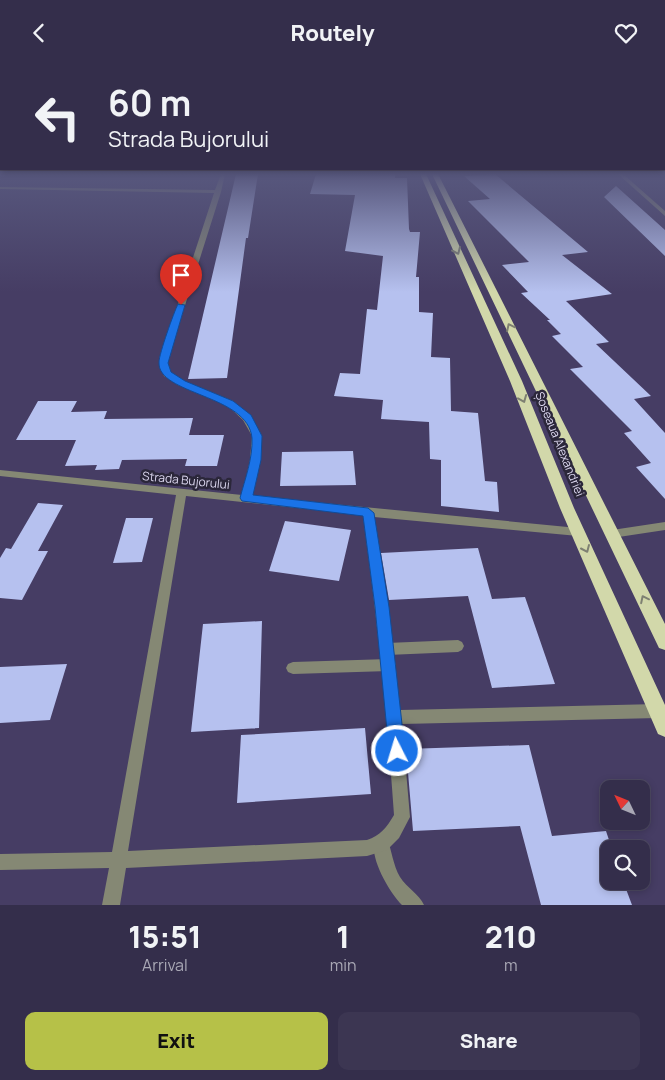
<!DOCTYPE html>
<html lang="en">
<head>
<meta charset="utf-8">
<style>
	body { margin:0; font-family:Manrope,sans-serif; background:#3c3652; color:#f1f3f6; height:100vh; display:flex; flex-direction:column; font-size:19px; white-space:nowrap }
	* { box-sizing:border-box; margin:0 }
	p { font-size:16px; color:#a9a8b5 }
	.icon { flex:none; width:28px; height:28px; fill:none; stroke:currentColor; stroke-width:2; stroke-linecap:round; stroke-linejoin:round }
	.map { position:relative; height:840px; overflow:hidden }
	.side { display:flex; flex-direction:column; background:#342e4b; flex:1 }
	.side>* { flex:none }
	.banner { position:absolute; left:0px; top:0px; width:665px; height:105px; box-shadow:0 2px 8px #0003,0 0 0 1px #4e4a63; background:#342e4b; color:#f1f3f6; overflow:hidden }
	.needle { width:32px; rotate:313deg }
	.fabs { position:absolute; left:600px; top:715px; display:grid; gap:10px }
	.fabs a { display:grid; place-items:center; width:50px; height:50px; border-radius:10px; background:#342e4b; box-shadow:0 2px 8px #0003,0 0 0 1px #4e4a63; font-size:25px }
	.pin { position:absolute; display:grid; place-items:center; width:42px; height:42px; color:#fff; margin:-51px -21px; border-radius:50% 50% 50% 0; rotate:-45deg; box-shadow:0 0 5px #0007 }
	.pin .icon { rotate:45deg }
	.me { position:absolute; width:55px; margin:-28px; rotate:355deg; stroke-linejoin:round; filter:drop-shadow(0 0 4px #0008) }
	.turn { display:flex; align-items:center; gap:18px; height:105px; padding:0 25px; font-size:22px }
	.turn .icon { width:65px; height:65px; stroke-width:2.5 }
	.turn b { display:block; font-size:35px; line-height:42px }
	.eta { display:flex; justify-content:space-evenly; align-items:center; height:85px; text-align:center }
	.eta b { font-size:30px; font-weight:800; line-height:35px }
	.primary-button { display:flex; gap:10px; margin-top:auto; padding:10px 25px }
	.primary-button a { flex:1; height:58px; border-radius:10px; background:#b6c148; color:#111; font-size:20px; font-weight:800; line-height:58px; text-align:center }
	.primary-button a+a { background:#3c3652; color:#f1f3f6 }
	header { display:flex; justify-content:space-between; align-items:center; height:65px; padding:0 25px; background:#342e4b; font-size:22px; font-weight:800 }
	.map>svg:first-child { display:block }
	.building { fill:#b6c1ef }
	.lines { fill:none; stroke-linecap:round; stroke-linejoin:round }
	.service { fill:#858874; fill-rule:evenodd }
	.minor { fill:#858874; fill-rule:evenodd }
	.trunk { fill:#d2d8aa; fill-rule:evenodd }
	.oneway { stroke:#7e8072 }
	.route { fill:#1a73e8; stroke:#114b97 }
	.labels { text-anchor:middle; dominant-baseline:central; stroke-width:5; stroke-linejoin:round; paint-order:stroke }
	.street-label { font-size:12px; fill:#dcd7ef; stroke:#2b273a }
</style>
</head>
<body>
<header><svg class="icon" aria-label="back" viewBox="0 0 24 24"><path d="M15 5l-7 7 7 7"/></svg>Routely<svg class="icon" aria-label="heart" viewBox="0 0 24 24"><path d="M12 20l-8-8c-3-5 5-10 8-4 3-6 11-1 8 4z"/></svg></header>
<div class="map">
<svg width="665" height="840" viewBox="0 0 665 840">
	<rect width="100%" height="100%" fill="#463d64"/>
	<!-- building -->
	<path class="building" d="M236,109H258L248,173H246L227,313L188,314Z
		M316,109H395V113H407L409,164L410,167H420L416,212H419V247L433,248L431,292L450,293L451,346L478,348L485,416L497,417L499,447L441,441V395L430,394L429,357L381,354L383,335L334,331L340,308L360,309L367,244L377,245L383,191L345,186L355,130L310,129Z
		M495,109L588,187L562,190L612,229L566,236L609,277L596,279L651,331L634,334L665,368V434L636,402L651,398L624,368L632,366L570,304L583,302L552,271L561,269L547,255H550L521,228L528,227L502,200L529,197L468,136L490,134L464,111Z
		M616,121L665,165V191L604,132Z
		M38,336H77L71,347L107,346L104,354L193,353L189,370H224L217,401H185L187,394L122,395L119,404L95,405L97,400L65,401L76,375H16Z
		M353,386L356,420L280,421L282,387Z
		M38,438L63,440L38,486H48L22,535L0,533V493L6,483L11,484Z
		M126,453H153L142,497L113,498Z
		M285,456L351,465L339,516L269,506Z
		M478,483L492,534L525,532L555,619L492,623L468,531L389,535L381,488Z
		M262,556L259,663L191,667L203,559Z
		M67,599L50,655L0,658V602Z
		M365,663L371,729L237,738L241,670Z
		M529,680L552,771L606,766L612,784H609V816H623L632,840H541L520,761L413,766L406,684Z"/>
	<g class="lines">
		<!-- service -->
		<path class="service" d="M458,575L462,577L464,581L462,585L458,587L387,590L382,588L381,584L382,580L387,578Z
			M389,594L394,596L396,600L394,604L389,606L293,609L288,607L286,603L288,599L293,597Z
			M381,771L387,773C392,786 393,800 400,812C407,823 419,829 424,840H402C389,827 368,791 375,773Z"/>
		<!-- minor -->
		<path class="minor" d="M221,109H225L221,127L167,297L171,308L184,316L233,336L251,353L262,371L260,395L252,431L578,463L582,464L583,467L582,470L578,471L374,452L388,542L400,645L658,639L663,641L665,646L663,651L658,653L402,659L410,752L399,773L387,785L367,791L126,803L120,840H102L109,803L0,805V789L112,787L176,430L0,411V405L242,430L250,395L252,371L243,355L227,340L178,320L164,311L159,297L214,128L0,124V122L215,125ZM186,431L363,450C377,550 387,650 394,750C387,762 380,771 367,775L128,786Z
			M618,109H623L665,146V151Z
			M665,457V465L612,473L608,472L607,469L608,466L612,465Z"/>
		<!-- trunk -->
		<path class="trunk" d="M420,109H426L522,316L574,443L665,640V672L658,669L560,443L510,316Z
			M432,109H438L665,559V585L659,583Z"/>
	</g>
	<!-- one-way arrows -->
	<defs><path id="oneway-chevron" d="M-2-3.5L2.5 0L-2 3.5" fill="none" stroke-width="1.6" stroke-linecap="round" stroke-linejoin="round" transform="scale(1.25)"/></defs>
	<g class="oneway">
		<use href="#oneway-chevron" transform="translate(457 186) rotate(66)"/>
		<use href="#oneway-chevron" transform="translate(510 262) rotate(-116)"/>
		<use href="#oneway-chevron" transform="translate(523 334) rotate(68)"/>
		<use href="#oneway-chevron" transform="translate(586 484) rotate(66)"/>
		<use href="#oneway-chevron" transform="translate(644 534) rotate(-116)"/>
	</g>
	<!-- sky -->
	<linearGradient id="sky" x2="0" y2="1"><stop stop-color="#262237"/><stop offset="0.48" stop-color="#57577d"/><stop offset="1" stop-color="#57577d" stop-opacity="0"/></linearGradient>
	<rect width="665" height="227" fill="url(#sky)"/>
	<!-- route -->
	<path class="route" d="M178,239L185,240L168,298L171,307L185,316L233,336L251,350L262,371L261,395L253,430L368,443L374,448L389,542L405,686L403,691L397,694L391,691L389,686L375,542L363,451L242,436L240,433C245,414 253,393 252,373C248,329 157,330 159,297C159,289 174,247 178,239Z"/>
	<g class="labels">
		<!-- street labels -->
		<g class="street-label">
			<text transform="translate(560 379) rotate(68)">Șoseaua Alexandriei</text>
			<text transform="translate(186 415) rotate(6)">Strada Bujorului</text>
		</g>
	</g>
</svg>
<div class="fabs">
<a><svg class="needle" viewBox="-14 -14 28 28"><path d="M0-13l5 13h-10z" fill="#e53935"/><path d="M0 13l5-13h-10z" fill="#a9a8b5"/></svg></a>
<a><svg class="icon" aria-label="search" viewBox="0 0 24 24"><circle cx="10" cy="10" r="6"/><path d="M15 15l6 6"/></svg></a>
</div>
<div class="pin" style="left:181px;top:240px;background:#d93025"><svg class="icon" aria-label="arrive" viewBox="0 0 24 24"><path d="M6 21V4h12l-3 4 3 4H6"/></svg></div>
<svg class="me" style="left:397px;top:686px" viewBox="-20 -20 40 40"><circle r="17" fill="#1a73e8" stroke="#fff" stroke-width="3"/><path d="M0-11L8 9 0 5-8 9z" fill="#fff"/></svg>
<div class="banner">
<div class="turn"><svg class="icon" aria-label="left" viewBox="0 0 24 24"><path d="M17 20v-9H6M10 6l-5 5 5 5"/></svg><div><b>60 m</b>Strada Bujorului</div></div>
</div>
</div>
<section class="side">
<div class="eta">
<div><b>15:51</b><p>Arrival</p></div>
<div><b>1</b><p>min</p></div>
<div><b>210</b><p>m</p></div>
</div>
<div class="primary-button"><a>Exit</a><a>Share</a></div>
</section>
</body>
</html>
